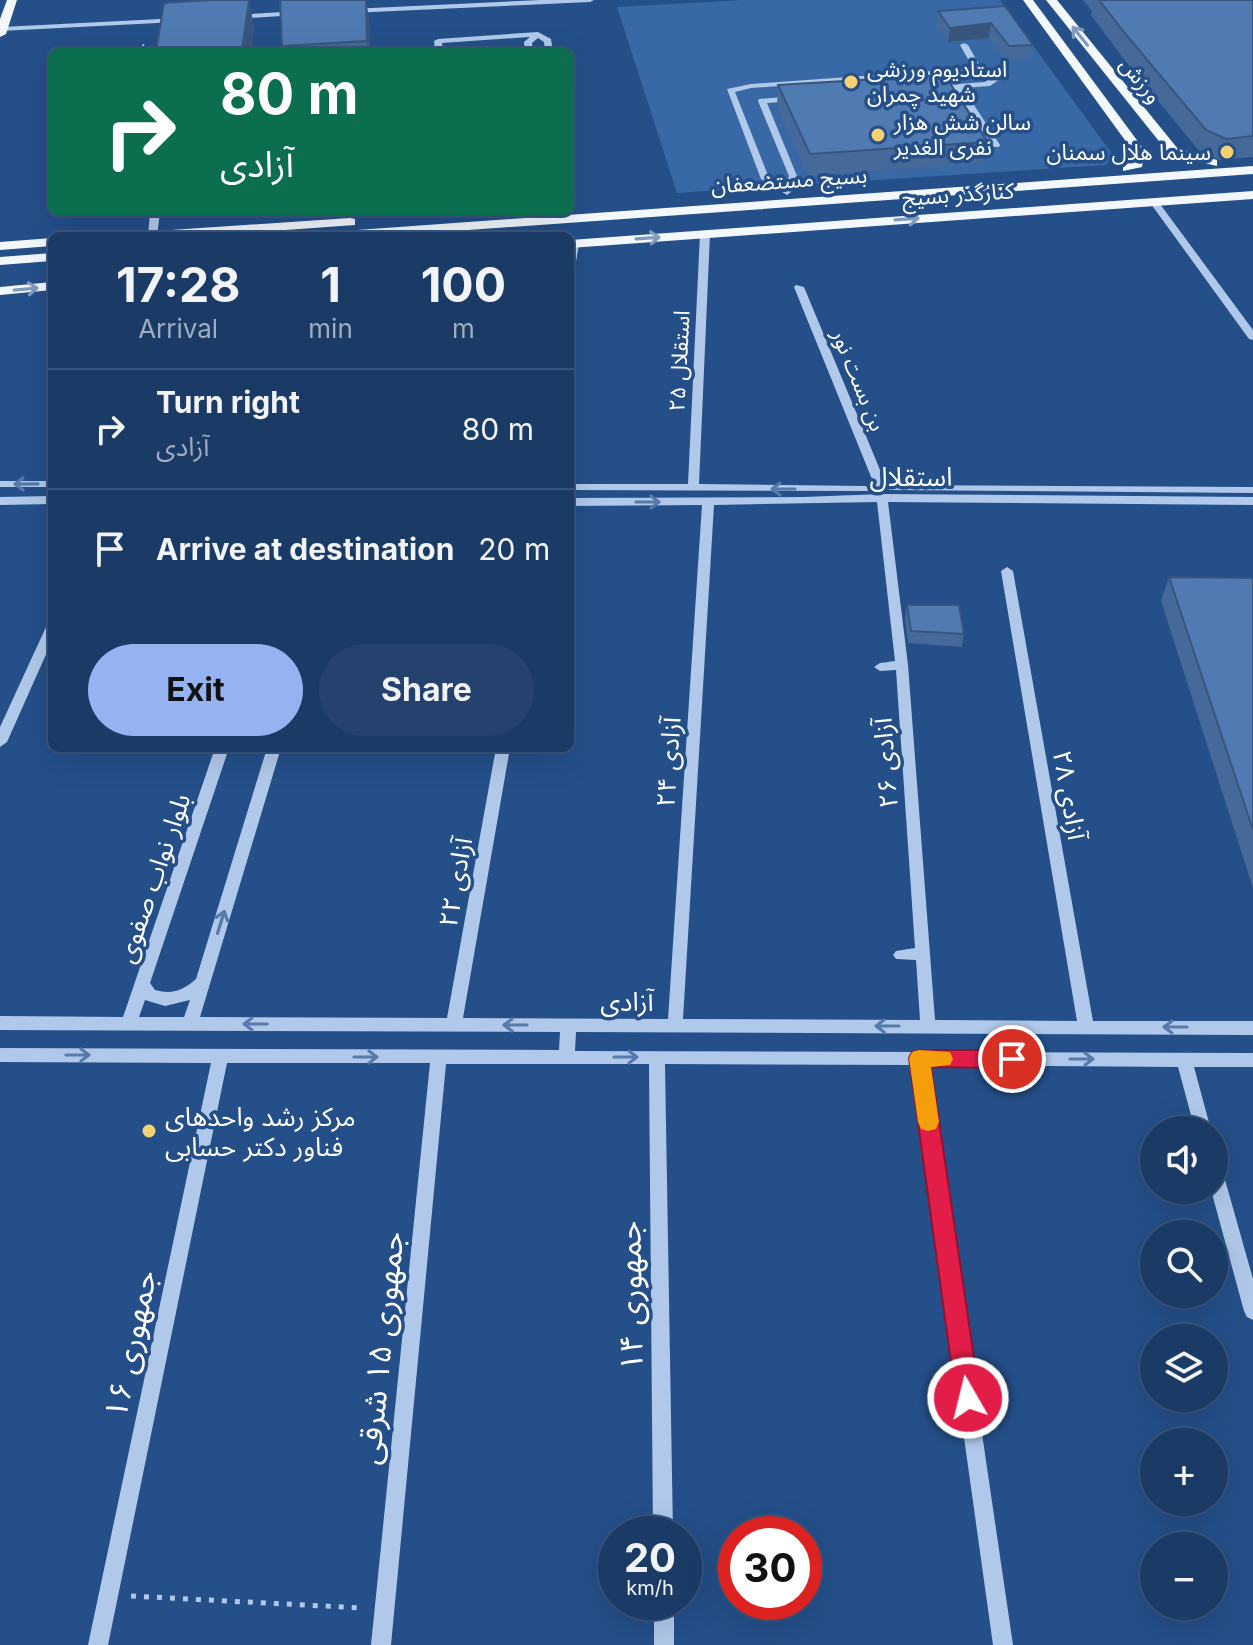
<!DOCTYPE html>
<html lang="en">
<head>
<meta charset="utf-8">
<style>
	body { margin:0; font-family:Inter,"Noto Sans Arabic",sans-serif; background:#24426d; color:#f1f3f6; height:100vh; display:flex; flex-direction:column; font-size:30px; white-space:nowrap }
	* { box-sizing:border-box; margin:0 }
	p { font-size:26px; color:#a0adc0 }
	.icon { flex:none; width:44px; height:44px; fill:none; stroke:currentColor; stroke-width:2; stroke-linecap:round; stroke-linejoin:round }
	.map { position:relative; flex:1; overflow:hidden }
	.sheet { position:absolute; left:48px; top:232px; width:526px; height:520px; display:flex; flex-direction:column; background:#1b3b67; border-radius:12px; box-shadow:0 8px 32px #0002,0 0 0 2px #39557b }
	.sheet>* { flex:none }
	.top-card { position:absolute; left:48px; top:48px; width:526px; height:168px; border-radius:12px; box-shadow:0 8px 32px #0002,0 0 0 2px #39557b; background:#0b6e4f; color:#fff; overflow:hidden }
	.controls { position:absolute; left:1140px; top:1116px; display:grid; gap:16px }
	.controls a { display:grid; place-items:center; width:88px; height:88px; border-radius:50%; background:#1b3b67; box-shadow:0 8px 32px #0002,0 0 0 2px #39557b; font-size:40px }
	.speed { position:absolute; left:598px; top:1516px; display:flex; gap:16px; font-size:40px; font-weight:700; text-align:center }
	.speed>* { display:grid; place-content:center; width:104px; height:104px; border-radius:50%; background:#1b3b67; box-shadow:0 8px 32px #0002,0 0 0 2px #39557b; line-height:1 }
	.speed small { font-size:20px; font-weight:400 }
	.speed .limit { border:12px solid #d22; background:#fff; color:#111 }
	.pin { position:absolute; display:grid; place-items:center; width:68px; height:68px; color:#fff; margin:-34px; border:4px solid #fff; border-radius:50%; box-shadow:0 2px 8px #0007 }
	.me { position:absolute; width:88px; margin:-44px; rotate:352deg; stroke-linejoin:round; filter:drop-shadow(0 0 6px #0008) }
	.turn { display:flex; align-items:center; gap:28px; height:168px; padding:0 40px; font-size:36px }
	.turn .icon { width:104px; height:104px; stroke-width:2.5 }
	.turn b { display:block; font-size:56px; line-height:68px }
	.eta { display:flex; justify-content:space-evenly; align-items:center; height:136px; text-align:center }
	.eta b { font-size:48px; font-weight:700; line-height:56px }
	.button { display:flex; gap:16px; margin-top:auto; padding:16px 40px }
	.button a { flex:1; height:92px; border-radius:48px; background:#95b2f1; color:#111; font-size:32px; font-weight:700; line-height:92px; text-align:center }
	.button a+a { background:#24426d; color:#f1f3f6 }
	ul { padding:0; list-style:none }
	li { display:flex; align-items:center; gap:24px; height:120px; padding:0 40px; border-top:2px solid #39557b }
	li div { flex:1 }
	li b { display:block; font-size:30px }
	li em { font-style:normal }
	.map>svg:first-child { display:block }
	.green { fill:#3868a5 }
	.lines { fill:none; stroke-linecap:round; stroke-linejoin:round }
	.path-far1 { stroke:#b0c9ea; stroke-width:2; stroke-dasharray:2 4; stroke-linecap:butt }
	.path { stroke:#b0c9ea; stroke-width:5; stroke-dasharray:5 8; stroke-linecap:butt }
	.minor { fill:#b0c9ea; fill-rule:evenodd }
	.major { fill:#f3f7fe; fill-rule:evenodd }
	.wall { fill:#456a99 }
	.shaded-wall { fill:#38567d }
	.building { fill:#507bb2; stroke:#38567d; stroke-width:2 }
	.oneway { stroke:#819bbe }
	.oneway2 { stroke:#557aab }
	.route { fill:#e11d48; stroke:#92132f; stroke-width:2 }
	.slow { fill:#f59e0b }
	.poi-dot { fill:#f4d173; stroke:#244f89; stroke-width:3 }
	.labels { text-anchor:middle; dominant-baseline:central; stroke-width:7; stroke-linejoin:round; paint-order:stroke }
	.far-poi-label { font-size:22px; fill:#fff; stroke:#244f89; text-anchor:start }
	.far-street-label { font-size:22px; fill:#fff; stroke:#244f89 }
	.street-label { font-size:26px; fill:#fff; stroke:#244f89 }
	.poi-label { font-size:26px; fill:#fff; stroke:#244f89; text-anchor:start }
	.near-street-label { font-size:32px; fill:#fff; stroke:#244f89 }
</style>
</head>
<body>
<div class="map">
<svg width="1253" height="1645" viewBox="0 0 1253 1645">
	<rect width="100%" height="100%" fill="#244f89"/>
	<!-- green -->
	<path class="green" d="M744,0H1000L1115,158L1105,165L677,193L617,7Z"/>
	<g class="lines">
		<!-- path-far1 -->
		<path class="path-far1" d="M141,52L144,43"/>
		<!-- path -->
		<path class="path" d="M131,1596L362,1608"/>
		<!-- minor -->
		<path class="minor" d="M541,0H594L590,2L350,13L346,11L350,9Z
			M300,11L301,13L297,15L234,19L230,17L234,15Z
			M180,18L181,20L177,22L0,31L2,27Z
			M538,32L551,39L553,52H545L544,42L538,38L532,43L533,52H525L524,42L530,37L442,43L443,52H435L434,41L438,39Z
			M964,43L968,45L981,68L1003,77L990,86L963,88L1000,145L999,147H993L955,89L767,103L797,176L791,192L787,195L761,179L727,89L751,84L973,68L960,45ZM977,72L992,77L985,82L759,99L758,101L789,176L784,187L769,178L735,92L751,88Z
			M84,48H87L91,50L82,52Z
			M1154,199L1157,200L1253,330V340L1249,339L1151,204L1149,202Z
			M150,212H160L157,236L148,235Z
			M705,231L710,234L699,484L865,486L869,487V491L570,490V484H688L700,234Z
			M574,241L579,244L575,268L570,271V243Z
			M796,285L804,287L888,489L886,491H878L876,489L794,287Z
			M0,481H52V487H0Z
			M893,485L1253,487V493L889,490V486Z
			M882,494L1253,497V505L888,502L908,665L935,1020L1077,1021L1001,571L1007,567L1013,571L1093,1021H1253V1035L576,1032L575,1051L1253,1053V1067H1194L1211,1130H1195L1178,1067L928,1065L1013,1645H993L912,1065L665,1064L673,1534H653L649,1064H446L391,1645H371L430,1063H227L108,1645H88L211,1063L0,1062V1048L559,1050L560,1032L0,1030V1016L123,1017L215,748H229L150,983L155,990C173,995 183,990 196,979L267,748H281L200,1017L447,1018L496,748H510L463,1018L668,1019L702,505L570,506V498L803,497ZM877,502L895,661L880,663L874,667L880,671L896,670L915,948L896,951L893,955L896,959L916,960L920,1020L683,1019L714,505ZM145,1000L165,1006L190,1000L184,1017H139Z
			M52,496V504L0,505V497Z
			M52,623V641L7,742L0,747V727L46,627Z
			M1214,1161L1220,1164L1222,1169L1253,1279V1320L1247,1317L1244,1311L1211,1190H1214Z
			M654,1602H674V1645H654Z"/>
		<!-- major -->
		<path class="major" d="M7,0H17L6,34L0,37V19Z
			M1023,0H1033L1145,151L1142,167L1123,171V165L1132,162L1135,154Z
			M1046,0H1057L1178,149L1217,160V166L1170,155Z
			M1253,166V174L385,236H322L329,232Z
			M1253,191V199L570,248V240Z
			M350,218L355,219V225L201,236H134L141,232Z
			M52,238V246L0,250V242Z
			M52,253V261L0,265V257Z
			M52,282V290L0,295V287Z"/>
	</g>
	<!-- wall -->
	<path class="wall" d="M210,0H249L254,27L251,52H156Z
		M1083,0H1253V157L1220,160L1200,152L1123,58L1091,15L1092,11Z
		M1005,6L1033,45L1030,59L1006,61L989,38L948,42L936,25L938,11Z
		M369,19L370,52H283L282,46Z
		M778,85L987,142L983,163L808,176L777,106Z
		M1169,577L1253,578V888L1161,601Z
		M907,605L964,634L962,647L908,643L905,617Z"/>
	<!-- shaded-wall -->
	<path class="shaded-wall" d="M249,0L254,27L251,52H243Z
		M366,0L369,19L370,52H368L367,41Z
		M991,23L989,38L948,42L950,28Z"/>
	<!-- building -->
	<path class="building" d="M210,0H249L242,50L201,52H156L164,3Z
		M280,0H366L367,41L282,46Z
		M1099,0H1253V136L1226,139L1206,130L1128,37Z
		M1005,6L1033,45L1009,46L991,23L950,28L938,11Z
		M945,75L987,142L810,154L778,85Z
		M1169,577L1253,578V830Z
		M907,605H959L964,634L911,631Z"/>
	<!-- one-way arrows -->
	<defs><path id="oneway-shaft" d="M-6 0H5M1.5-3L5.5 0L1.5 3" fill="none" stroke-width="1.6" stroke-linecap="round" stroke-linejoin="round" transform="scale(2)"/></defs>
	<g class="oneway">
		<use href="#oneway-shaft" transform="translate(1080 36) rotate(-129)"/>
		<use href="#oneway-shaft" transform="translate(907 219) rotate(-4)"/>
		<use href="#oneway-shaft" transform="translate(648 238) rotate(-4)"/>
		<use href="#oneway-shaft" transform="translate(26 289) rotate(-5)"/>
	</g>
	<g class="oneway2">
		<use href="#oneway-shaft" transform="translate(26 484) rotate(179)"/>
		<use href="#oneway-shaft" transform="translate(783 489) rotate(180)"/>
		<use href="#oneway-shaft" transform="translate(648 502)"/>
		<use href="#oneway-shaft" transform="translate(221 922) rotate(-73)"/>
		<use href="#oneway-shaft" transform="translate(255 1024) rotate(-180)"/>
		<use href="#oneway-shaft" transform="translate(515 1025) rotate(-180)"/>
		<use href="#oneway-shaft" transform="translate(887 1026) rotate(-180)"/>
		<use href="#oneway-shaft" transform="translate(1175 1027) rotate(-180)"/>
		<use href="#oneway-shaft" transform="translate(78 1055)"/>
		<use href="#oneway-shaft" transform="translate(366 1057)"/>
		<use href="#oneway-shaft" transform="translate(626 1057)"/>
		<use href="#oneway-shaft" transform="translate(1082 1059)"/>
	</g>
	<!-- route -->
	<path class="route" d="M919,1050H1012L1019,1053L1022,1059L1019,1065L1012,1068L931,1067L980,1398L976,1407L968,1410L959,1407L956,1398L909,1058L912,1052Z"/>
	<!-- slow -->
	<path class="slow" d="M919,1050L950,1052L953,1059L950,1065L931,1067L939,1122L936,1129L928,1131L921,1129L918,1122L909,1058L912,1052Z"/>
	<!-- markers -->
	<g class="poi-dot">
		<circle cx="851" cy="82" r="8"/>
		<circle cx="878" cy="135" r="8"/>
		<circle cx="1227" cy="152" r="8"/>
		<circle cx="149" cy="1131" r="8"/>
	</g>
	<g class="labels">
		<!-- far-poi labels -->
		<g class="far-poi-label">
			<text x="867" y="69">استادیوم ورزشی<tspan x="867" dy="25">شهید چمران</tspan></text>
			<text x="894" y="122">سالن شش هزار<tspan x="894" dy="25">نفری الغدیر</tspan></text>
			<text x="1211" y="152" text-anchor="end">سینما هلال سمنان</text>
		</g>
		<!-- far-street labels -->
		<g class="far-street-label">
			<text transform="translate(1141 80) rotate(51)">ورزش</text>
			<text transform="translate(789 180) rotate(-4)">بسیج مستضعفان</text>
			<text transform="translate(958 194) rotate(-4)">کنارگذر بسیج</text>
			<text transform="translate(679 361) rotate(-87)">استقلال ۲۵</text>
			<text transform="translate(859 380) rotate(68)">بن بست نور</text>
		</g>
		<!-- street labels -->
		<g class="street-label">
			<text x="911" y="476">استقلال</text>
			<text transform="translate(668 762) rotate(-86)">آزادی ۲۴</text>
			<text transform="translate(885 763) rotate(-94)">آزادی ۲۶</text>
			<text transform="translate(1070 795) rotate(80)">آزادی ۲۸</text>
			<text transform="translate(153 878) rotate(-71)">بلوار نواب صفوی</text>
			<text transform="translate(455 882) rotate(-80)">آزادی ۲۲</text>
			<text x="627" y="1001">آزادی</text>
		</g>
		<!-- poi labels -->
		<g class="poi-label">
			<text x="165" y="1116">مرکز رشد واحدهای<tspan x="165" dy="30">فناور دکتر حسابی</tspan></text>
		</g>
		<!-- near-street labels -->
		<g class="near-street-label">
			<text transform="translate(630 1296) rotate(-91)">جمهوری ۱۴</text>
			<text transform="translate(130 1344) rotate(-78)">جمهوری ۱۶</text>
			<text transform="translate(380 1348) rotate(-84)">جمهوری ۱۵ شرقی</text>
		</g>
	</g>
</svg>
<div class="controls">
<a><svg class="icon" aria-label="sound" viewBox="0 0 24 24"><path d="M4 9h4l5-4v14l-5-4H4zM17 9q2 3 0 6"/></svg></a>
<a><svg class="icon" aria-label="search" viewBox="0 0 24 24"><circle cx="10" cy="10" r="6"/><path d="M15 15l6 6"/></svg></a>
<a><svg class="icon" aria-label="layers" viewBox="0 0 24 24"><path d="M12 4l9 5-9 5-9-5zM3 14l9 5 9-5"/></svg></a>
<a>+</a>
<a>−</a>
</div>
<div class="speed"><div>20<small>km/h</small></div><div class="limit">30</div></div>
<div class="pin" style="left:1012px;top:1059px;background:#d93025"><svg class="icon" aria-label="arrive" viewBox="0 0 24 24"><path d="M6 21V4h12l-3 4 3 4H6"/></svg></div>
<svg class="me" style="left:968px;top:1398px" viewBox="-20 -20 40 40"><circle r="17" fill="#e11d48" stroke="#fff" stroke-width="3"/><path d="M0-11L8 9 0 5-8 9z" fill="#fff"/></svg>
<div class="top-card">
<div class="turn"><svg class="icon" aria-label="right" viewBox="0 0 24 24"><path d="M7 20v-9h11M14 6l5 5-5 5"/></svg><div><b>80 m</b>آزادی</div></div>
</div>
<section class="sheet">
<div class="eta">
<div><b>17:28</b><p>Arrival</p></div>
<div><b>1</b><p>min</p></div>
<div><b>100</b><p>m</p></div>
</div>
<ul>
<li><svg class="icon" aria-label="right" viewBox="0 0 24 24"><path d="M7 20v-9h11M14 6l5 5-5 5"/></svg><div><b>Turn right</b><p>آزادی</p></div><em>80 m</em></li>
<li><svg class="icon" aria-label="arrive" viewBox="0 0 24 24"><path d="M6 21V4h12l-3 4 3 4H6"/></svg><div><b>Arrive at destination</b></div><em>20 m</em></li>
</ul>
<div class="button"><a>Exit</a><a>Share</a></div>
</section>
</div>
</body>
</html>
